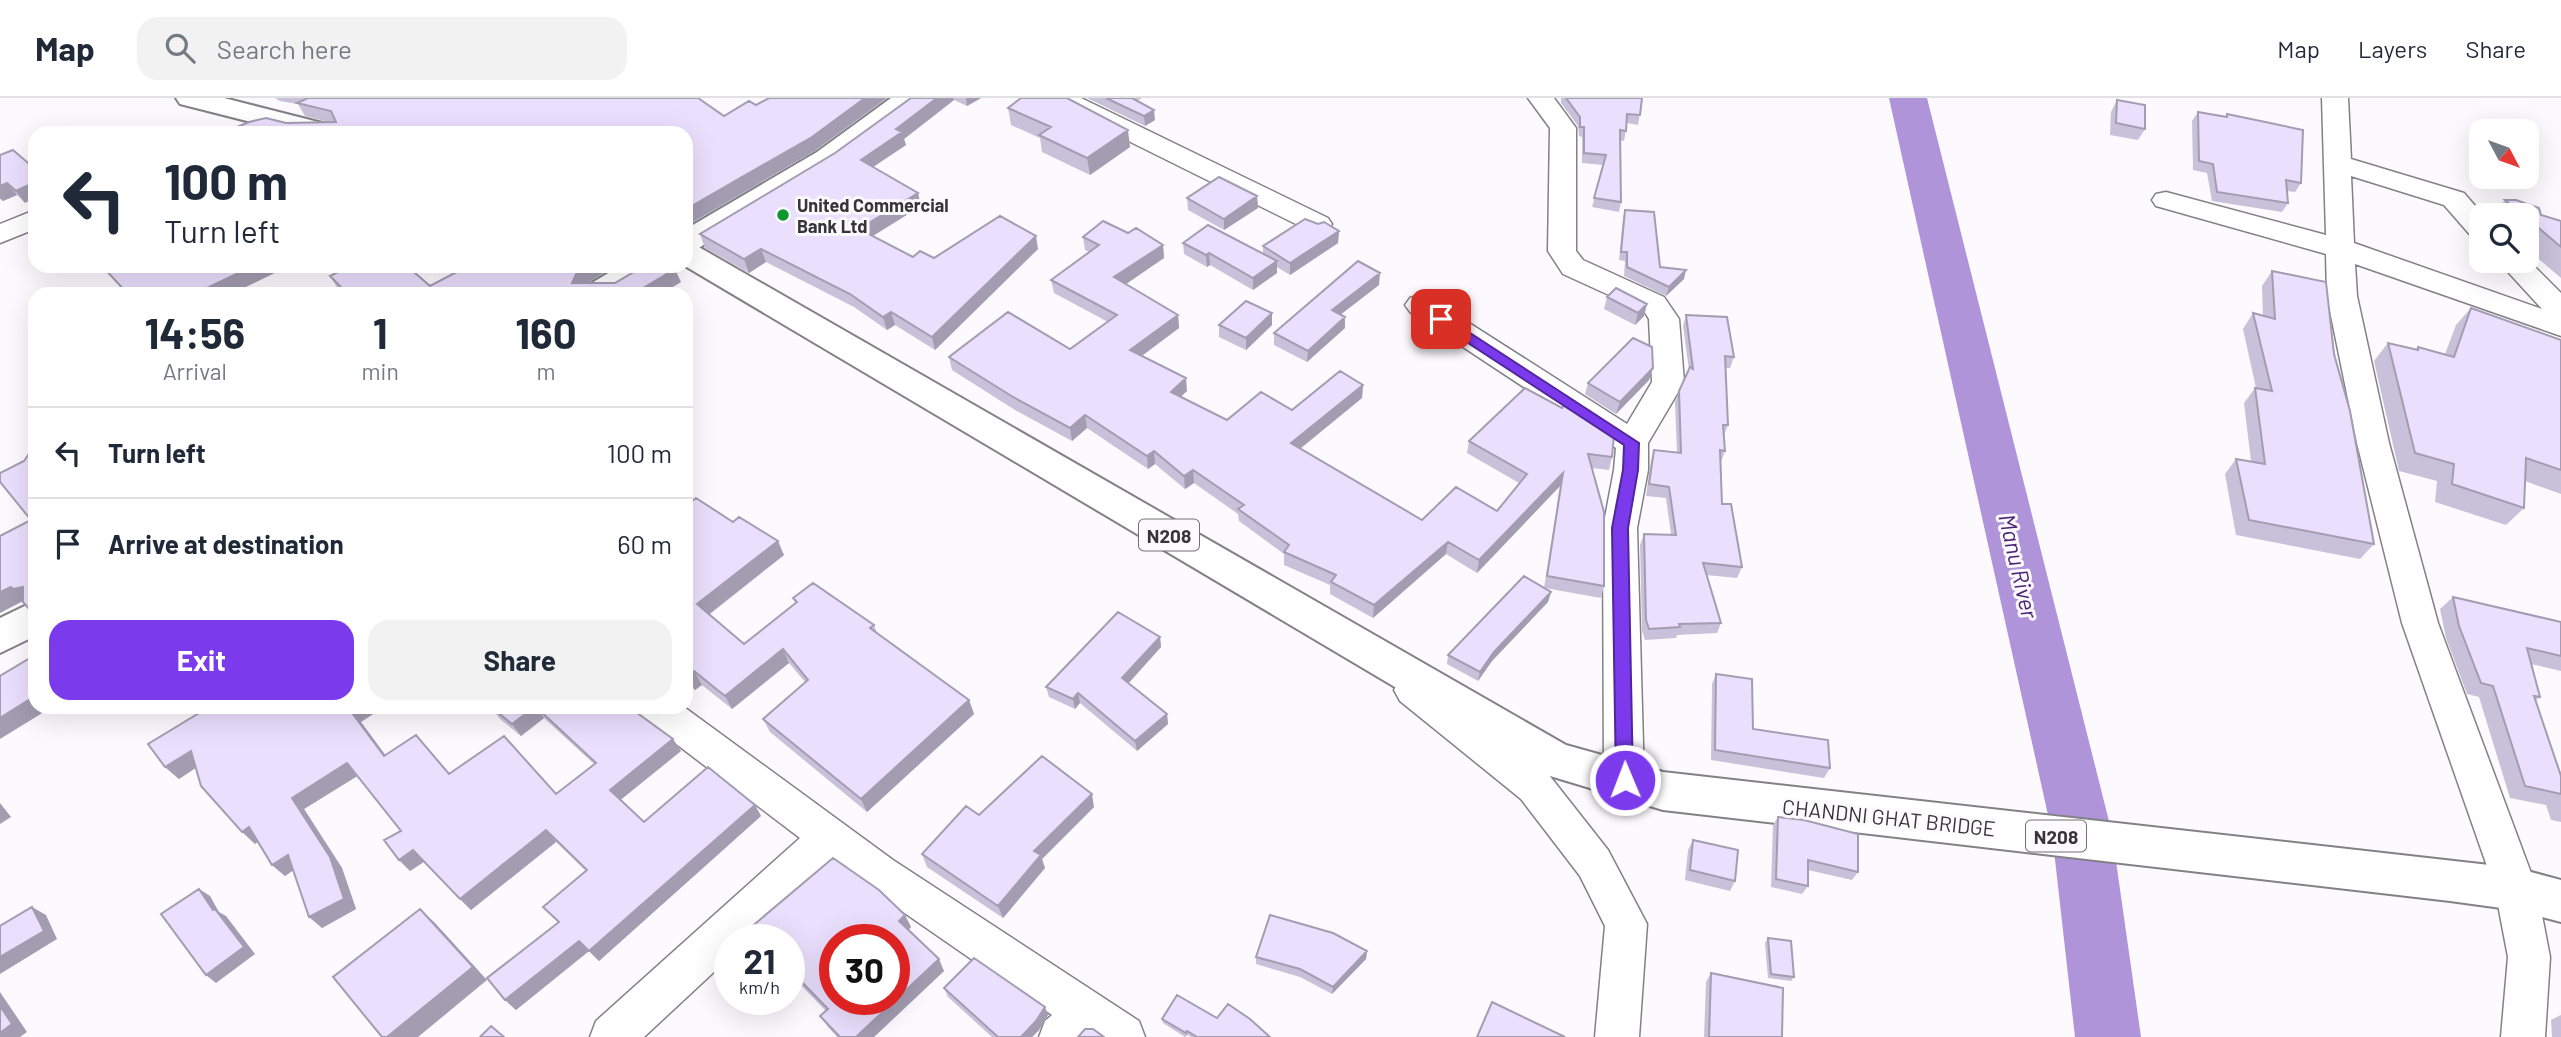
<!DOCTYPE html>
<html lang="en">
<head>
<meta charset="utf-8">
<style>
	body { margin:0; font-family:Barlow,sans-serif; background:#f2f2f3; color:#1f2937; height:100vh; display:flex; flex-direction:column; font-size:26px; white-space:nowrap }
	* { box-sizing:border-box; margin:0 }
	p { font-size:23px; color:#747a83 }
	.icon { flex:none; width:38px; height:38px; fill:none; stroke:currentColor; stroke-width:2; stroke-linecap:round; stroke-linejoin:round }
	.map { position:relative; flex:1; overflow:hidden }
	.side { position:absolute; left:28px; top:189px; width:665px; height:427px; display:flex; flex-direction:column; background:#fff; border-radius:21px; box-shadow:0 7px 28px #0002 }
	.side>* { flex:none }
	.top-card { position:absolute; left:28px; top:28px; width:665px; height:147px; border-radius:21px; box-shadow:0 7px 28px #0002; background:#fff; color:#1f2937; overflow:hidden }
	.needle { width:46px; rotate:131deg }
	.fabs { position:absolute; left:2469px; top:21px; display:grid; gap:14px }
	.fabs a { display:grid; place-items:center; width:70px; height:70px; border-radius:14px; background:#fff; box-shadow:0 7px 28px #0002; font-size:35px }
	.speed { position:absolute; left:714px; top:826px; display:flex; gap:14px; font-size:35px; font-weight:700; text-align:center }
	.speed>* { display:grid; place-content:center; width:91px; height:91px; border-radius:50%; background:#fff; box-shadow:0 7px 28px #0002; line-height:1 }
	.speed small { font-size:18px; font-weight:400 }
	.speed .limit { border:10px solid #d22; background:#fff; color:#111 }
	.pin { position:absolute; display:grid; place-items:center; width:60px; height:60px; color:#fff; margin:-30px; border-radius:14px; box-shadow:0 4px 10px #0006 }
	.me { position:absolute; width:77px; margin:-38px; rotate:359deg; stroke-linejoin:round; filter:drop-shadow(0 0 5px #0008) }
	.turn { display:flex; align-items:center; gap:24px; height:147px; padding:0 21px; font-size:32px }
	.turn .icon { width:91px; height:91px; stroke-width:2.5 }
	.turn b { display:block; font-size:49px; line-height:60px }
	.eta { display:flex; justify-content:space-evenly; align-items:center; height:119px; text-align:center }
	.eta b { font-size:42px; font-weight:700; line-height:49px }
	.cta { display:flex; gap:14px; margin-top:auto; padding:14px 21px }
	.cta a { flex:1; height:80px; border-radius:21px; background:#7c3aed; color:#fff; font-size:28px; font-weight:700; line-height:80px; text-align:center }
	.cta a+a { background:#f2f2f3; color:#1f2937 }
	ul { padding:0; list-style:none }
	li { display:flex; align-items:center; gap:21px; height:91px; padding:0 21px; border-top:2px solid #e0e1e3 }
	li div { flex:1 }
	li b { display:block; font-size:26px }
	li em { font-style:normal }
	header { display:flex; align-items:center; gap:42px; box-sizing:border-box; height:98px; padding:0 35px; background:#fff; border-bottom:2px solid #e0e1e3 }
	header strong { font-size:33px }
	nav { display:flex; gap:38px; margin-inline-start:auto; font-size:24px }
	.search { width:490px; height:63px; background:#f2f2f3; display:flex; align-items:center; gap:18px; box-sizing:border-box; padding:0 24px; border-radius:21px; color:#747a83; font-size:26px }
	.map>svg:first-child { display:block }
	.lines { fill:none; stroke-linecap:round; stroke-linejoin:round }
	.river { fill:#b094da; fill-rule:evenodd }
	.minor-casing { stroke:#828185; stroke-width:3 }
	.secondary-casing { stroke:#828185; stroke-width:4 }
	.trunk-casing { stroke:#828185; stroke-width:4 }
	.minor { fill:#fff; fill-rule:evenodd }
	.secondary { fill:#fff; fill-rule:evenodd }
	.trunk { fill:#fff; fill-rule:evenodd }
	.wall { fill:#c9c0da }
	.shaded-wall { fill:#a49cb1 }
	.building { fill:#eadffd; stroke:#a49cb1; stroke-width:2; fill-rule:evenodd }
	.route { fill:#7c3aed; stroke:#51269a; stroke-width:2 }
	.poi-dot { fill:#0c962b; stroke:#fcfafe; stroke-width:2.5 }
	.labels { text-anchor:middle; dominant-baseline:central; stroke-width:6; stroke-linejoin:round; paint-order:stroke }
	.far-poi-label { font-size:18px; font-weight:bold; fill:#363637; stroke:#fcfafe; text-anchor:start }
	.shield { fill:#fcfafe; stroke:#717173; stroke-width:2 }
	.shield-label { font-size:19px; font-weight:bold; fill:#363637 }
	.street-label { font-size:21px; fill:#363637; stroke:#fcfafe }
	.water-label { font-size:23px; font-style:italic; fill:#4b2375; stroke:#fcfafe }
</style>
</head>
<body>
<header>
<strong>Map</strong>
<div class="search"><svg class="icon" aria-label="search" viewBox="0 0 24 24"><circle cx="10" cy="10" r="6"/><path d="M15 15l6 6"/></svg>Search here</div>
<nav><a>Map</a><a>Layers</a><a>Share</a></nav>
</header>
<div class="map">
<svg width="2561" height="939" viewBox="0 0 2561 939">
	<rect width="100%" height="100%" fill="#fcfafe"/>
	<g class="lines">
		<!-- river -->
		<path class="river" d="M1889,0H1927L2112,735L2141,939H2075L2052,735Z"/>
		<defs>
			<path id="minor" d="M1048,0H1081L1328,120L1332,126L1328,132L1318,135L1308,132L1052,5Z
				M1528,0H1554L1576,30V153L1583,162L1664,199L1679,221L1684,284L1648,345V372L1637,430L1644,682L1638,694L1624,699L1610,694L1604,682L1603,430L1614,372L1616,350L1410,214L1405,207L1410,200L1420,197L1430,200L1627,326L1652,284L1649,221L1644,213L1563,176L1548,153L1550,30Z
				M2322,0H2348L2351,61L2464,95L2483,117L2482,142L2472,139L2444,107L2351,78L2354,145L2542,211L2498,163L2527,161L2561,195V238L2355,166L2357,198L2389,345L2438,525L2537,791L2550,859L2545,939H2501L2508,859L2495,791L2402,525L2357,345L2327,198L2326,156L2156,108L2152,102L2156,96L2166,94L2326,137Z
				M35,112V131L0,145V126Z
				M1413,576L1426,581L1549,677L1608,752L1647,826L1639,939H1595L1605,828L1580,778L1521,701L1400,603L1394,592L1400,581Z
				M636,609H684L893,762L1139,923L1145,939H1039L1045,923L1052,917L831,764L748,842H730V859L644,939H590L596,923L800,740L642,620Z"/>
			<path id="secondary" d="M891,0H923L919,6L837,66L697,151L686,154V131L817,54Z
				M620,168H660L655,175L620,196H580L585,189Z
				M35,503V538L0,555V520Z"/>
			<path id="trunk" d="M176,0H224L338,29L342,35H294L180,6Z
				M686,145L697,148L1566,647L1663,674L2516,770L2561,782V824L2516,812L2450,803L1663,712L1540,675L685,168Z"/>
		</defs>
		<!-- minor casing -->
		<use href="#minor" class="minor-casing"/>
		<!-- secondary casing -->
		<use href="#secondary" class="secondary-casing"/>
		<!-- trunk casing -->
		<use href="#trunk" class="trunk-casing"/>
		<!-- minor -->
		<use href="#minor" class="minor"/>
		<!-- secondary -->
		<use href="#secondary" class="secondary"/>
		<!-- trunk -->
		<use href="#trunk" class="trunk"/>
	</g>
	<!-- wall -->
	<path class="wall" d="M275,0H698L724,18L816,52L693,124L686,119V35L286,25L329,24L305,18L298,6L280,3Z
		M911,0H981L967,8L954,2L904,41L906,47L873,69L921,108L873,138L913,159L934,160L1038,151L935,252L895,227L887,232L854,209L766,164L749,175L705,150L700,136L835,55Z
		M1087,0H1142L1137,3L1155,22L1145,28Z
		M1561,0H1642L1638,27L1627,25L1624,43L1620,42L1621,104L1619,114L1592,109L1603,67L1582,65V39L1579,38L1578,28L1561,5Z
		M2117,2L2145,31L2138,42L2110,37L2111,14Z
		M1008,10L1130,49L1090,77L1042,54L1040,40L1011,27Z
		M2198,14L2225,19L2227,16L2301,85L2295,94L2287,93L2288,105L2282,114L2212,103L2207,75L2193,72L2192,23Z
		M0,57L25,105L17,97L3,103L0,101Z
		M1257,98L1258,110L1224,132L1188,112L1187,100Z
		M2505,102L2541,117L2561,123V180L2527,151V117H2492Z
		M1625,112L1660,169L1684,181L1666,198L1624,178L1625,163L1619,162L1623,121Z
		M1339,133L1338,145L1290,177L1277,169V175L1253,192L1210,167L1207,169L1184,156L1183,145L1263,156V148Z
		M1128,135L1163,147L1164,160L1125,186L1178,217L1179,230L1142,258L1187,293L1180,299L1227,322L1292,312L1363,287L1362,300L1300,351L1422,422L1497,413L1519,385L1467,355L1469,343L1612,359L1609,372L1592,370L1604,488L1601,500L1545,490L1551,494L1548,504L1492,563L1478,583L1447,566L1448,557L1544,490L1560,388L1477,475L1446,456L1373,520L1330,496V487L1284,467V456L1239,423L1238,416L1194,385L1185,391L1155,366L1148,371L1087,330L1072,343L1015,312L952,272L949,259L1070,251L1108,224L1054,195L1051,182L1089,154L1085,152L1083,139Z
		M101,168H289L231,196H127Z
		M468,168H615L587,185L681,184L661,196H326L338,191L330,178L430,188Z
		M2272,173L2334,256L2374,446L2360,461L2236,437L2225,376L2236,361L2251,363L2244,305L2255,290H2256L2243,231L2253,215L2263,218L2262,188Z
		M1379,187L1341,216L1345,230L1307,264L1274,247V235Z
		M1607,199L1647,206L1644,218L1635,227L1604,211Z
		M2471,210L2561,242V396L2525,383L2524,410L2506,427L2435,404L2437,383L2399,373L2374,263L2388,245L2416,251L2418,249L2445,256L2456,227Z
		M1686,217L1734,259L1730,270H1726L1728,327L1724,337L1725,353L1721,364L1722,406L1742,469L1737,480L1706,477L1721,525L1717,535L1677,537L1676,540L1645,542L1642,533L1640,447L1644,436H1671L1666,400L1646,398L1651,363L1654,352L1677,355L1675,304L1679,293L1689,272L1683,228Z
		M1219,227H1272L1246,252L1219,239Z
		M1649,282L1616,316L1585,296L1588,285Z
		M686,408L784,457L709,517L744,546L795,505L793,500L874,527L877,535L969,602L974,616L867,714L770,634L763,621L805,584L789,565L732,611L702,587L695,592L686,585Z
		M2453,499L2561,524V573L2531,566L2540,599L2536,602L2561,678V724L2551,722L2546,707L2510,700L2479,599L2467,596L2446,540L2440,511Z
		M1160,539L1161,549L1129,585L1167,616L1168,626L1137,653L1080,605L1075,611L1049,599L1046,589Z
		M1716,576L1753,631L1830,670L1824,680L1711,662L1712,586Z
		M491,609H629L681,653L620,702L644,724L755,707L761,718L599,863L589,853L516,912L505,902L558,824L543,809L586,773L556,744L471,812L424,764L410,773L401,733L357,678L304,711L342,770L356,811L322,830L293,772L285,778L272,767L258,744L255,746L196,670L179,681L165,669L361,624L385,657L427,649L449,675L556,696L594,666L544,620L521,638L500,621Z
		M1094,709L1042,761L1045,770L1003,820L927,769L922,756L979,717Z
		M1778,719L1858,774L1852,782L1808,772V788L1802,796L1771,789L1773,727Z
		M1693,742L1735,783L1730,793L1685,782L1688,752Z
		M905,817L911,829L908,832L944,873L874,939H837L828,929L820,918L826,913L789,875V842H758L750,830Z
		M1768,840L1794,879L1791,883L1768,880L1765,845Z
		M1367,853L1366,861L1332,896L1300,879L1256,866V859Z
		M1711,875L1782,939H1704L1706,884Z
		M944,890L1048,917L1039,932L1032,939H992L948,899Z
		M2561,917V939H2552L2551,922Z
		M1217,920L1270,939H1191L1188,937L1185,939L1163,925L1162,921Z"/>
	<!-- shaded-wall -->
	<path class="shaded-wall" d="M865,0H887L816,52L693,124L688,110Z
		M937,0H953L954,2L904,41L906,47L864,75L861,62L896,31Z
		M966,0H981L967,8Z
		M1154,12L1155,22L1145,28L1144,18Z
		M1128,32L1130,49L1090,77L1087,60Z
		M35,84V100L25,105L16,93Z
		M7,85L17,97L3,103L0,100V88Z
		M918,95L921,108L863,144L859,131Z
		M1257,98L1258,110L1224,132V121Z
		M1339,133L1338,145L1290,177V165Z
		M1036,138L1038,151L935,252L932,239Z
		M1163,147L1164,160L1116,193L1114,179Z
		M761,151L766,164L749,175L744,161Z
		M1209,155L1210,167L1207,169L1206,157Z
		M1277,163V175L1253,192V180Z
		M253,168H289L231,196H212L207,190Z
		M586,168H615L584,187L572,185L577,174Z
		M675,171L681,184L661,196H633Z
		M1686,172L1684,181L1666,198L1669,189Z
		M1380,175L1379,187L1331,224L1332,212Z
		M1647,206L1644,218L1635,227L1638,215Z
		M891,214L895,227L887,232L883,219Z
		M1272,215V227L1246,252V240Z
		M1178,217L1179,230L1132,265L1130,252Z
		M1345,219V230L1307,264L1308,253Z
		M1653,270L1649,282L1616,316L1620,304Z
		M1186,280L1187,293L1172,307L1171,294Z
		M1363,287L1362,300L1291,358V345Z
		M1085,317L1087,330L1072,343L1070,330Z
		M1154,353L1155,366L1148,371L1147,358Z
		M1193,372L1194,385L1185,391L1184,378Z
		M1563,375L1560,388L1477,475L1479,462Z
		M778,443L784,457L704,520L697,506Z
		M1448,444L1446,456L1373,520L1374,507Z
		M11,489H23L25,502L0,515V494Z
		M1551,494L1548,504L1492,563L1478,583L1480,574L1494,554Z
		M1160,539L1161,549L1124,590L1122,580Z
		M783,551L789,565L732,611L725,598Z
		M694,573L702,587L695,592L687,579Z
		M1078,595L1080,605L1075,611L1073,601Z
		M35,598V609H52L0,641V620Z
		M969,602L974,616L867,714L861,701Z
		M355,609H384L361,624L395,670L384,658L350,612Z
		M534,609H536L544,620L521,638L512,626Z
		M1167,616L1168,626L1137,653L1135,643Z
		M673,641L681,653L618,704L610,692Z
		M191,653L204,664L179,681L165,669Z
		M347,665L359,677L304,711L342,770L356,811L322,830L309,819L292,700Z
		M1092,696L1094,709L1042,761L1045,770L1003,820L998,808L1034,753Z
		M0,705L11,719L0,726Z
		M755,707L761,718L599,863L589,853Z
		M249,729L262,740L255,746L242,734Z
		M546,732L556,744L471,812L460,801Z
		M413,752L425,763L410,773L399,762Z
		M288,757L301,767L285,778L272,767Z
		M199,791L210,798L219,814L226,818L255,856L216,885L206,877L213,812Z
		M32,809L46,817L57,841L0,876V859Z
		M420,811L435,825L487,882L418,939H387Z
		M905,817L911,829L905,835L899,823Z
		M579,843L589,853L516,912L505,902Z
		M1367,853L1366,861L1332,896L1333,889Z
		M939,861L944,873L874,939H856Z
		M0,894L27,934L20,939H0Z
		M1045,909L1048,917L1039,932L1032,939H1021Z"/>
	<!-- building -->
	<path class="building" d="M308,0H698L724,18L749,3L756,7L769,0H865L812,39L688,110L686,109V35H223L249,24L266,20L286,25L336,24L331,13L297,5Z
		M911,0H937L896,31L902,34L861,62L918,95L859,131L913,159L920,153L934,160L1000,118L1036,138L932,239L891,214L883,219L850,196L761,151L744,161L700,136L835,55Z
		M1021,0H1067L1128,32L1087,60L1039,37L1051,29L1008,10Z
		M1106,0H1132L1154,12L1144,18Z
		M1566,0H1642L1640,17L1627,16L1626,33L1620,32L1621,104L1594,100L1606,57L1584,55V29H1580V19Z
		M2117,2L2145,7V31L2116,25Z
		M2198,14L2227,19V16L2303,32L2301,85L2286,82L2288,105L2217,94L2213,66L2199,63Z
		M13,52L35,71V84L16,93L7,85L0,88V57Z
		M1219,79L1257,98L1224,121L1187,100Z
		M2505,102H2516L2539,110L2541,117L2561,123V149L2527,120V117H2523Z
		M1625,112L1654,114L1660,169L1686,172L1669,189L1627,169V154H1621Z
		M1305,121L1318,126L1324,124L1339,133L1290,165L1263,148Z
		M1103,123L1128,135L1136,130L1163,147L1114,179L1178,217L1130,252L1186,280L1171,294L1227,322L1261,294L1292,312L1340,273L1363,287L1291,345L1422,422L1456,389L1497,413L1527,376L1469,343L1525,290L1562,310L1566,305L1614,337L1612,359L1588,356L1604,414V488L1547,478L1563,375L1479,462L1448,444L1374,507L1331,484L1336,477L1284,454L1289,447L1238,411L1244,407L1193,372L1184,378L1154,353L1147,358L1085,317L1070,330L1013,299L949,259L1008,214L1070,251L1117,217L1051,182L1099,147L1083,139Z
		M1208,127L1277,163L1253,180L1209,155L1206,157L1183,145Z
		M1358,163L1380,175L1332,212L1345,219L1308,253L1274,235Z
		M102,168H253L207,190L214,196H134L132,193L127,195Z
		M350,168H407L430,188L468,168H586L577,174L572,185H615L644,168H671L675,171L633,196H326L342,190L330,178Z
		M2272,173L2326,184L2334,256L2350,313L2374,446L2249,422L2236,361L2265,366L2255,290L2272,293L2253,215L2275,221Z
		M1616,190L1647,206L1638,215L1607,199Z
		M1246,203L1272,215L1246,240L1219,227Z
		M2471,210L2561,242V372L2526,360L2524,410L2452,386L2454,366L2415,355L2388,245L2418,252V249L2454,259Z
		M1686,217L1727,219L1734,259L1725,258L1728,327H1723L1725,353L1720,352L1722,406H1731L1742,469L1703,465L1721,525L1679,526L1680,529L1649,531L1646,522L1644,436L1676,437L1669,389L1649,386L1654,352L1681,355L1679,293L1690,269L1693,271Z
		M1633,240L1652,249L1653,270L1620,304L1588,285Z
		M35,347V518L23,504V489L13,491L11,489L0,494V438L31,422L0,384V375L24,363Z
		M696,400L733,424L739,419L778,443L697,506L744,546L797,504L793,500L813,485L874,527L870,530L969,602L861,701L763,621L808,582L783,551L725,598L694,573L687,579L686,578V408Z
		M1524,478L1551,494L1494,554L1480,574L1448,557Z
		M2453,499L2561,524V558L2527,550L2540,599L2534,598L2561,678V696L2525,688L2493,588L2481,585L2459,528Z
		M1118,514L1160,539L1122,580L1167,616L1135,643L1078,595L1073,601L1046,589Z
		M35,557V598L0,620V578Z
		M1716,576L1752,581L1753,631L1828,642L1830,670L1715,652Z
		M209,609H355L350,612L384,658L416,637L449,676L504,638L556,696L596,665L536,609H629L673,641L610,692L644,724L708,669L755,707L589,853L579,843L505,902L487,880L559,824L543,809L587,772L546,732L460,801L413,752L399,762L384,742L401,733L347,665L292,700L330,759L344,801L309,819L288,757L272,767L249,729L242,734L201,688L191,653L165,669L148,646Z
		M491,609H534L512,626Z
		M1042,658L1092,696L1034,753L1041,757L998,808L922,756L966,708L979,717Z
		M1778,719L1804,722L1858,736V774L1808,762V788L1776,781Z
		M1693,742L1738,752L1735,783L1690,772Z
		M833,760L879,792L905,817L899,823L939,861L856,939H840L820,918L828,911L789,871V842H761L750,830ZM835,842H894V901H835Z
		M199,791L213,812L215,811L244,849L206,877L161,816Z
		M32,809L44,833L0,859V828Z
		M420,811L473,869L387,939H382L333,879Z
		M1270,817L1333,835L1367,853L1333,889L1300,871L1256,859Z
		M1768,840L1791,843L1794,879L1771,876Z
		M974,860L1045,909L1036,923L1021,939H998L944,890Z
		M1711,875L1783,890L1782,939H1709Z
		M1177,897L1217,920L1228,906L1250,921L1270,939H1197L1187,933L1186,935L1162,921Z
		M1492,904L1565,939H1477Z
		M0,908L12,926L0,935Z
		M491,928L504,939H480Z
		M1085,931H1093L1104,939H1078Z"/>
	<!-- route -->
	<path class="route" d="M1441,216L1639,345L1638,372L1628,430L1633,682L1631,687L1625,690L1618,687L1616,682L1612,430L1623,372L1624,347L1436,224L1434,221Z"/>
	<!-- markers -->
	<circle class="poi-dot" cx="783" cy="117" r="7"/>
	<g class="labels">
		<!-- far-poi labels -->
		<g class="far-poi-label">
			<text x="797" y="107">United Commercial<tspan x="797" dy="21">Bank Ltd</tspan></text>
		</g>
		<!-- shield labels -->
		<g class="shield">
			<rect x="1139" y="421.5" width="60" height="31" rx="5"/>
			<rect x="2026" y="722.5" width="60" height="31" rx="5"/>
		</g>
		<g class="shield-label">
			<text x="1169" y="437">N208</text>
			<text x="2056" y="738">N208</text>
		</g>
		<!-- street labels -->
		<g class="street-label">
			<text transform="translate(1889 719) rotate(6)">CHANDNI GHAT BRIDGE</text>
		</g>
		<!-- water labels -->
		<g class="water-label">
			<text transform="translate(2019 468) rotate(77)">Manu River</text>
		</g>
	</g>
</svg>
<div class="fabs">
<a><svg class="needle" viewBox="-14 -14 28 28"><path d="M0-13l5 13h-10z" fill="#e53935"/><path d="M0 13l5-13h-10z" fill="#747a83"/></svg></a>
<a><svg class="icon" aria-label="search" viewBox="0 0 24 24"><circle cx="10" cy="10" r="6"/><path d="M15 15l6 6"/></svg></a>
</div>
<div class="speed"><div>21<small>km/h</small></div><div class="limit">30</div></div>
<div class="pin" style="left:1441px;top:221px;background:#d93025"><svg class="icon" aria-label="arrive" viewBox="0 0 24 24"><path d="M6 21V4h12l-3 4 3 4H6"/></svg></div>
<svg class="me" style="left:1625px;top:682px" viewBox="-20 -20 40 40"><circle r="17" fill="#7c3aed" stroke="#fff" stroke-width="3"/><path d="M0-11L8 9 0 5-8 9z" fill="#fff"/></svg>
<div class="top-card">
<div class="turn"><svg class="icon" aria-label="left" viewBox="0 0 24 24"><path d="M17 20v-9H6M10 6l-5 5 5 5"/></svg><div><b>100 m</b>Turn left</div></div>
</div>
<section class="side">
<div class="eta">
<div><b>14:56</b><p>Arrival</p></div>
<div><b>1</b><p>min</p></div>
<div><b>160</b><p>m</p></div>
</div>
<ul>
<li><svg class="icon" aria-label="left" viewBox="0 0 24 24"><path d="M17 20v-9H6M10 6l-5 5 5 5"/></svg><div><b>Turn left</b></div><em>100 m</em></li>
<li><svg class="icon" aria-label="arrive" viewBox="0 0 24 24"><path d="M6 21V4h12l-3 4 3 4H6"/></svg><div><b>Arrive at destination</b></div><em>60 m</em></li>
</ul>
<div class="cta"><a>Exit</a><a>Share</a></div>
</section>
</div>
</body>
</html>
